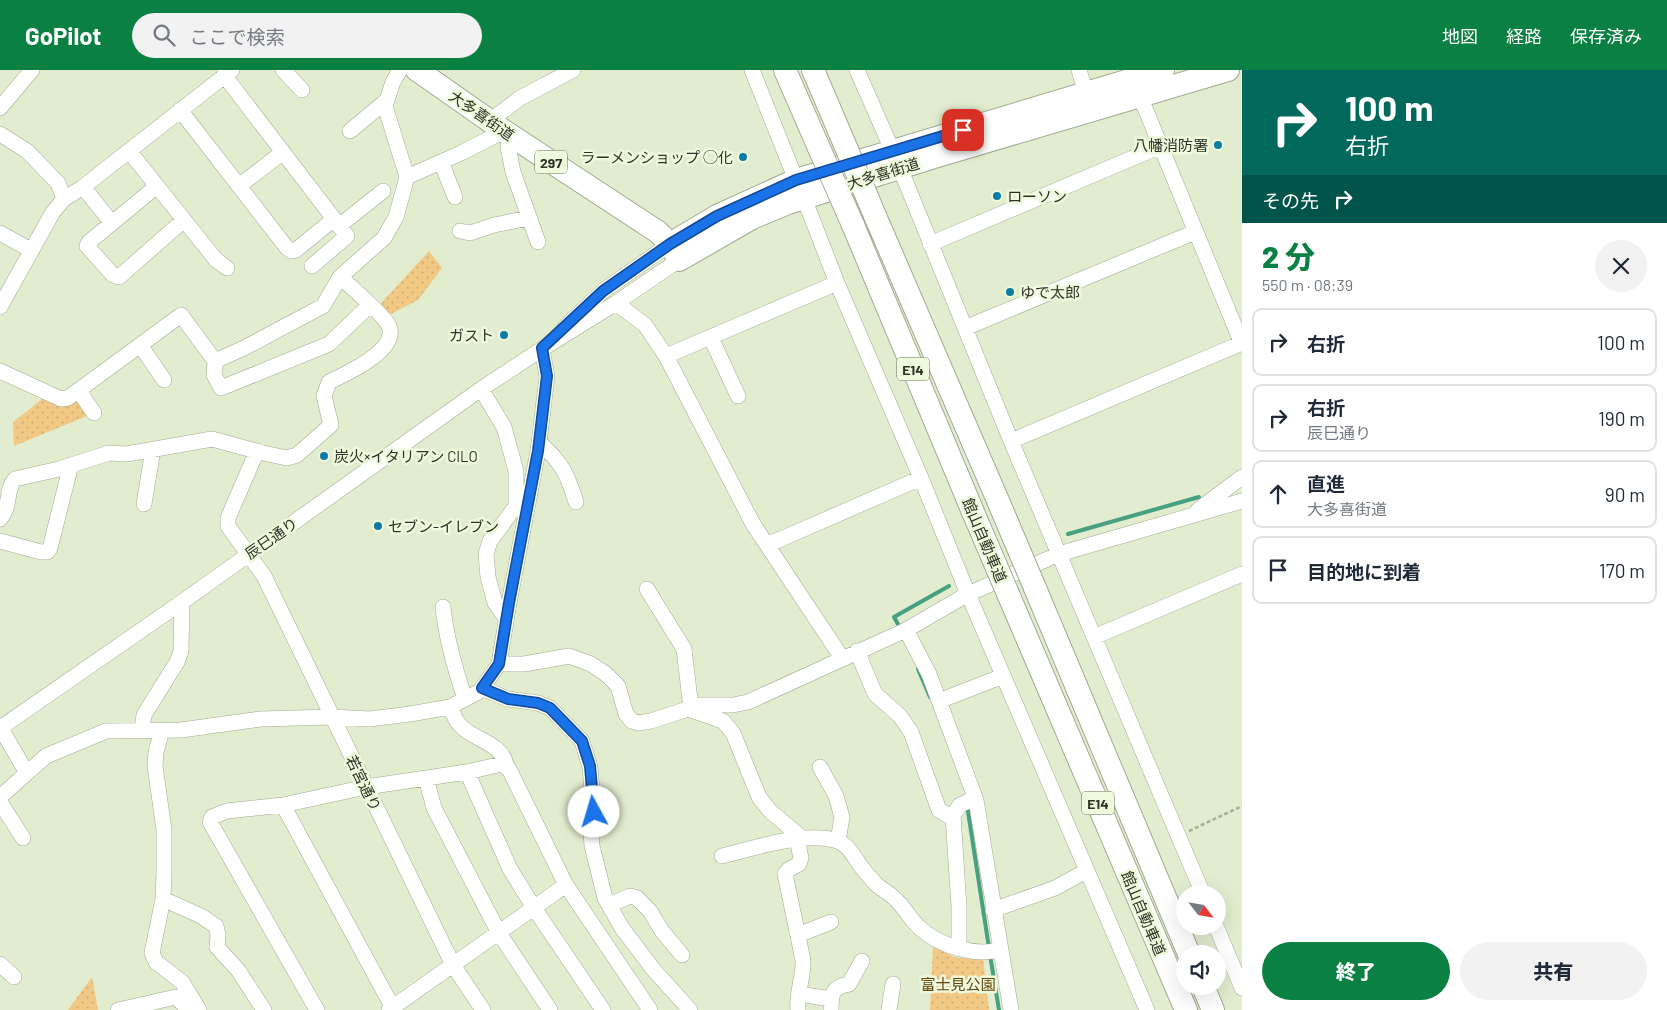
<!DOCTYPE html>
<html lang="ja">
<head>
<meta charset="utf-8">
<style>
	body { margin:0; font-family:Barlow,"Noto Sans JP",sans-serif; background:#f2f2f3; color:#1f2937; height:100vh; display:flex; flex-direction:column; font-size:19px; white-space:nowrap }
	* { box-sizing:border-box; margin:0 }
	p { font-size:16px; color:#747a83 }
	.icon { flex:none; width:28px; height:28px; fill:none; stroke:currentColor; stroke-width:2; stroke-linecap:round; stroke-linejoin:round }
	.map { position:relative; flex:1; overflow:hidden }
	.drawer { display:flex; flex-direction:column; background:#fff; width:425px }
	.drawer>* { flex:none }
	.hud { background:#00695c; color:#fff; overflow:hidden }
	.needle { width:32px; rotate:121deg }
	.controls { position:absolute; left:1176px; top:815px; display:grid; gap:10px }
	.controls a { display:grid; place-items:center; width:50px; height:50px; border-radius:50%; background:#fff; box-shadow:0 5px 20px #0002; font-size:25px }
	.pin { position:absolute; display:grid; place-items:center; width:42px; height:42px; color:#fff; margin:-21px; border-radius:10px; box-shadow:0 2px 8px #0006 }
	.me { position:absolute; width:55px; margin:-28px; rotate:354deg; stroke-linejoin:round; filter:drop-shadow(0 0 4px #0008) }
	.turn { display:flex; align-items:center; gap:18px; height:105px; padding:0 20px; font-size:22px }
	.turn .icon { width:65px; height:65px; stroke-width:2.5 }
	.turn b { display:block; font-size:35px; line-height:42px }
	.then { display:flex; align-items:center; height:48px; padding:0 20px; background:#0003; gap:10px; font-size:19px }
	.round { display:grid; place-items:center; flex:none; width:52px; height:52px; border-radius:26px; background:#f2f2f3 }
	.summary { display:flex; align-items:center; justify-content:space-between; height:85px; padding:0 20px }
	h1 { font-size:30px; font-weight:800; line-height:38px; color:#0b8043 }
	.cta { display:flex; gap:10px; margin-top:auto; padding:10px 20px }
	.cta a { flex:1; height:58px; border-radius:30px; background:#0b8043; color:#fff; font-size:20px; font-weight:800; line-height:58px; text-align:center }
	.cta a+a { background:#f2f2f3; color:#1f2937 }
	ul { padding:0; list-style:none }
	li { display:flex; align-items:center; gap:15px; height:68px; margin:0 10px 8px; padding:0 10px; border:2px solid #e0e1e3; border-radius:10px }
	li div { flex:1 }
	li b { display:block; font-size:19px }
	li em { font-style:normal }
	header { display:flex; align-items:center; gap:30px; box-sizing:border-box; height:70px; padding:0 25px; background:#0b8043; color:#fff }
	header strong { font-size:24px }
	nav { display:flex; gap:28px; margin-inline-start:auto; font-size:18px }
	.search { width:350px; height:45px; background:#f2f2f3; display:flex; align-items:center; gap:12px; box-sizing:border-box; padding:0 18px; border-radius:28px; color:#747a83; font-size:19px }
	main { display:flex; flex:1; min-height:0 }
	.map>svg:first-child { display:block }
	.park { fill:url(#park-dots) }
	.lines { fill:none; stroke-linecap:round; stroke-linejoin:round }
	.stream { stroke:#47a07f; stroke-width:4 }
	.minor-casing { stroke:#a1ab8f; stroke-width:16 }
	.highway-casing { stroke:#a1ab8f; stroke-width:24 }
	.path { stroke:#a8b099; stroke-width:2.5; stroke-dasharray:4 2.5; stroke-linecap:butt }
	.minor { stroke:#fff; stroke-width:15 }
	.highway { stroke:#fff; stroke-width:22 }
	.highway-bridge-casing { stroke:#a1ab8f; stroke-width:24; stroke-linecap:butt }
	.highway-bridge { stroke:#fff; stroke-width:22 }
	.route-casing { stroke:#114b97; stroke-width:12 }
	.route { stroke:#1a73e8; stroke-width:9 }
	.poi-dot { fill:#0a7ca5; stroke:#eff9dc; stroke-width:2 }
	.labels { text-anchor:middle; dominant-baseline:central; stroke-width:5; stroke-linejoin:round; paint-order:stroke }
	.shield { fill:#eff9dc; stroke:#686e5d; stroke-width:1 }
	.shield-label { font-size:14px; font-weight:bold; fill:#2e3227 }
	.street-label { font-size:15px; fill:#2e3227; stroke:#eff9dc }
	.poi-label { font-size:15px; fill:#2e3227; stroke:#eff9dc; text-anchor:start }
	.park-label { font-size:15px; fill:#60450d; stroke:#eff9dc }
</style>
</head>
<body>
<header>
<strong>GoPilot</strong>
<div class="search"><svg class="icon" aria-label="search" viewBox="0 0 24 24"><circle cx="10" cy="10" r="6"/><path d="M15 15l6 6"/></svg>ここで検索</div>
<nav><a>地図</a><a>経路</a><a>保存済み</a></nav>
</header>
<main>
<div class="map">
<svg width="1242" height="940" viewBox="0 0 1242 940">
	<defs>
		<pattern id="park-dots" width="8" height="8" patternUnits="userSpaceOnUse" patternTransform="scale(1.25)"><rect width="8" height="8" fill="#f1c985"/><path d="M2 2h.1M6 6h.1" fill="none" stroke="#cfad73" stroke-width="1.8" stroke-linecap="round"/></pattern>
	</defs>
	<rect width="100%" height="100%" fill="#e2eccf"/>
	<!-- park -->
	<path class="park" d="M429,181L442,198L418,230L383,248L375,240Z
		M79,321L94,343L14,376L13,352L50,323Z
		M933,877L957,888L983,889L989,940H930Z
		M92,907L98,940H68Z"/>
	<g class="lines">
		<!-- stream -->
		<path class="stream" d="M1068,464L1199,427
			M900,558L894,547L949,516
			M918,599L930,627
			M967,735L989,878
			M990,885L999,940"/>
		<defs>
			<path id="minor" d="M283,0L302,20
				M400,0L393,12L385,36L407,107
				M752,0L796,110
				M857,0L900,98L1011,371L1203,824
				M1079,0L1086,23
				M224,5L347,166L312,196
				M1140,26L1242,274
				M0,38L32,0
				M180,40L287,178L292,181L296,180L334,149
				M490,51L520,28L573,0
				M350,61L386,31
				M0,64L27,81L58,113L64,129
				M510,65L508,77L513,102L538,172
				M129,81L216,190L227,198
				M441,92L455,127
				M157,116L89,172L87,176L113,205L119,207L184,150
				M239,116L283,82
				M83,117L112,153
				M804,128L837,213L921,408L968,524L1147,940
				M339,156L383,121
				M460,161L470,163L494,155L529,148
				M0,163L31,180
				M930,174L1161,76
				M616,233L645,255L666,286L753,454L842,588
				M0,237L53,142L64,129L83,117L232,0
				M565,257L603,221L670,174
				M965,258L1195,162
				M711,268L738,326
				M140,275L164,310
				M666,286L837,213
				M215,291L214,305L221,318L329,274L370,235
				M0,301L61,329L68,328L181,245L215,291L244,278L323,236L340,207L384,168L396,147L407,107L461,83L504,61
				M481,319L504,357L516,401V436L490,471L486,484L488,507L495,533L506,548
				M79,321L94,343
				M1011,371L1242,273
				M539,372C562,393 567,403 576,432
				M257,381L228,448V456L264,506L453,895L483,940
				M144,434L153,379
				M1198,440L1242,407
				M0,449C12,435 5,420 15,409L59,399L109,383L127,384L212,369L263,383L287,388L297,385L331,355L324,326L329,312C345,304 399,281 389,256C384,245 350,216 340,207
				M0,471L41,482H47L50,478L71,395
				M767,475L921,408
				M647,519L684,579L691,638
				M443,537C446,569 455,599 465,629
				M906,560L929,604L976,730L1011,940
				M1094,567L1242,504
				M857,581L875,624L900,646L911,662L939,740L952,748
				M499,594H524L569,586L591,594L606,604L618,616L626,644L632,651L639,653L651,651L700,635H733L748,632L906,560L968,524L1059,484L1242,431
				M482,618L508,629L538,633L550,638L582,671L590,697L594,742L591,763L592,776L605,828L622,858L653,899L690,940
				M939,631L1003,606
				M450,637C453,642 455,650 459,654C474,672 503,671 507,698
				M688,639L723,651L733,663L759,727L770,741L802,768
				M0,657L27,703
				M0,658L182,532L481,319L542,279L616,233L679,190
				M142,660L144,645L177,592L181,581L182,532
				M162,660L156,682L155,696L164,760V804L163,829L152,883L156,892L182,912L199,940
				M820,697L836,726L842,747L838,771
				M467,702L510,799L534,838L603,940
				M426,708L434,738L499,863L550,940
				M0,727L46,686L106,661L181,660L260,649L332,647L370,649L410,644L450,637L480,621L499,594L509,533L538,381L547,306L542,279
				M0,732L23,768
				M283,735L394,940
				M797,769L801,788L799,794L788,800L785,804L803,890C804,907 796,923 798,940
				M722,786C754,778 802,762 834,770C849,773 854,788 863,799C868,805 873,811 878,816C885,821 894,826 899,833C907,841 912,852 921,859C942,877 974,886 1000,880
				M163,829L201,846L216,856L218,865L217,877L238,900L264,940
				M609,835L630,826L637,828L650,841L662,861L682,885
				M993,840L1055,818L1086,801
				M1216,856L1242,918
				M798,865L831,852
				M959,878V837L953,745L960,735L975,728
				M0,894L14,907
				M799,924L831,929
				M118,940L176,927L183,934L187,940
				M317,940L210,752L212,747L227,741L283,735L366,717L467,702L502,694L509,699L566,815L650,940
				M389,940L566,815
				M831,940C831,924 832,917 849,914L862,891
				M889,940L893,914"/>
			<path id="highway" d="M417,0L504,61L658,162L670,174L679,190L752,148L788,133L934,87L1228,0
				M785,0L819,78
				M813,0L840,63
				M876,148L999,433
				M853,155L973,442
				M670,174L717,146L796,110L1163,0
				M1035,518L1189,884
				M1009,526L1186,940
				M1203,916L1213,940"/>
		</defs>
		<!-- minor casing -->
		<use href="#minor" class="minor-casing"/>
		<!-- highway casing -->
		<use href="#highway" class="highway-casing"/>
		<!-- path -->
		<path class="path" d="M1189,761L1242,736"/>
		<!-- minor -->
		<use href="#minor" class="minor"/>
		<!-- highway -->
		<use href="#highway" class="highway"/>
		<defs>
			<path id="highway-bridge" d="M840,63L876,148
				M819,78L853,155
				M999,433L1035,518
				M973,442L1009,526"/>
		</defs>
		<!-- highway-bridge casing -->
		<use href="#highway-bridge" class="highway-bridge-casing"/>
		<!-- highway-bridge -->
		<use href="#highway-bridge" class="highway-bridge"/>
	</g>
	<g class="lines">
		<defs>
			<path id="route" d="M594,742L590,696L582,671L550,638L538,633L508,629L482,618L499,594L509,533L538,381L547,306L542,278L603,221L670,174L717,146L796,110L963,60"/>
		</defs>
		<!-- route casing -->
		<use href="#route" class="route-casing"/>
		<!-- route -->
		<use href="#route" class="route"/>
	</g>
	<!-- markers -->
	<g class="poi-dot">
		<circle cx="1218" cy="75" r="5"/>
		<circle cx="743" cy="87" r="5"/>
		<circle cx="997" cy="126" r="5"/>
		<circle cx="1010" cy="222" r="5"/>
		<circle cx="504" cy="265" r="5"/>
		<circle cx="324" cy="386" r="5"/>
		<circle cx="378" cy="456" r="5"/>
	</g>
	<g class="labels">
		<!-- shield labels -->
		<g class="shield">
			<rect x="535" y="80.5" width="32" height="23" rx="4"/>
			<rect x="897" y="287.5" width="32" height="23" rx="4"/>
			<rect x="1082" y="721.5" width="32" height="23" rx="4"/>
		</g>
		<g class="shield-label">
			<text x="551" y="92">297</text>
			<text x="913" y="299">E14</text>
			<text x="1098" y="733">E14</text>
		</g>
		<!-- street labels -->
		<g class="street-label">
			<text transform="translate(482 45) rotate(35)">大多喜街道</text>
			<text transform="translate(883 103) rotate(-17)">大多喜街道</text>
			<text transform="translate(271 468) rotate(-35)">辰巳通り</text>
			<text transform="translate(985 470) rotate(67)">館山自動車道</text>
			<text transform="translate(364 713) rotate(64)">若宮通り</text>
			<text transform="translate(1144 843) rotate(67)">館山自動車道</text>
		</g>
		<!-- poi labels -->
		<g class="poi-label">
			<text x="1208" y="75" text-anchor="end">八幡消防署</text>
			<text x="733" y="87" text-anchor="end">ラーメンショップ ◯化</text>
			<text x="1007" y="126">ローソン</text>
			<text x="1020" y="222">ゆで太郎</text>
			<text x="494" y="265" text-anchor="end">ガスト</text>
			<text x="334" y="386">炭火×イタリアン CILO</text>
			<text x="388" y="456">セブン-イレブン</text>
		</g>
		<!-- park labels -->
		<g class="park-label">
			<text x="958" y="914">富士見公園</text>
		</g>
	</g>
</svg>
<div class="controls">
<a><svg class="needle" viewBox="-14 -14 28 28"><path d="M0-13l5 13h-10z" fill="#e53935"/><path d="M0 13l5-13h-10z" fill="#747a83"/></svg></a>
<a><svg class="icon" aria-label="sound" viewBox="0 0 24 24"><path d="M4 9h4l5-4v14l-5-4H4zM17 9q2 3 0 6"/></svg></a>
</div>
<div class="pin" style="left:963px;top:60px;background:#d93025"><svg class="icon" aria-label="arrive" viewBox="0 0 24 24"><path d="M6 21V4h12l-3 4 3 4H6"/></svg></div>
<svg class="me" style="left:594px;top:742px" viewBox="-20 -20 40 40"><circle r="19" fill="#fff"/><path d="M0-13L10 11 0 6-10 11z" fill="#1a73e8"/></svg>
</div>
<section class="drawer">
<div class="hud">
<div class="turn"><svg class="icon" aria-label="right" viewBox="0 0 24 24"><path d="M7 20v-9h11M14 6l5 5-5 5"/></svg><div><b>100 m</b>右折</div></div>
<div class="then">その先<svg class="icon" aria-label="right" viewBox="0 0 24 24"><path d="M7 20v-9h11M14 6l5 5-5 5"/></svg></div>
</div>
<div class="summary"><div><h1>2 分</h1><p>550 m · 08:39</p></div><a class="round"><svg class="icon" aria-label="close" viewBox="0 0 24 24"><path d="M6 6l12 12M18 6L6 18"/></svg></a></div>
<ul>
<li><svg class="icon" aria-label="right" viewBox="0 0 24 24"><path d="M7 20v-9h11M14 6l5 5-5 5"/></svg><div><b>右折</b></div><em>100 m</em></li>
<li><svg class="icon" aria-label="right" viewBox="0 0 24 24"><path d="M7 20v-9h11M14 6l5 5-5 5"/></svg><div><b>右折</b><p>辰巳通り</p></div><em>190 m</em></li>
<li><svg class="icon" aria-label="ahead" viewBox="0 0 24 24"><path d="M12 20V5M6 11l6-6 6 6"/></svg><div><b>直進</b><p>大多喜街道</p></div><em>90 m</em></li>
<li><svg class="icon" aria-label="arrive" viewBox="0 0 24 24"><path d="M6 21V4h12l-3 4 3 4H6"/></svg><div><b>目的地に到着</b></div><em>170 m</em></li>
</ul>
<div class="cta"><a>終了</a><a>共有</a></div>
</section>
</main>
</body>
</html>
